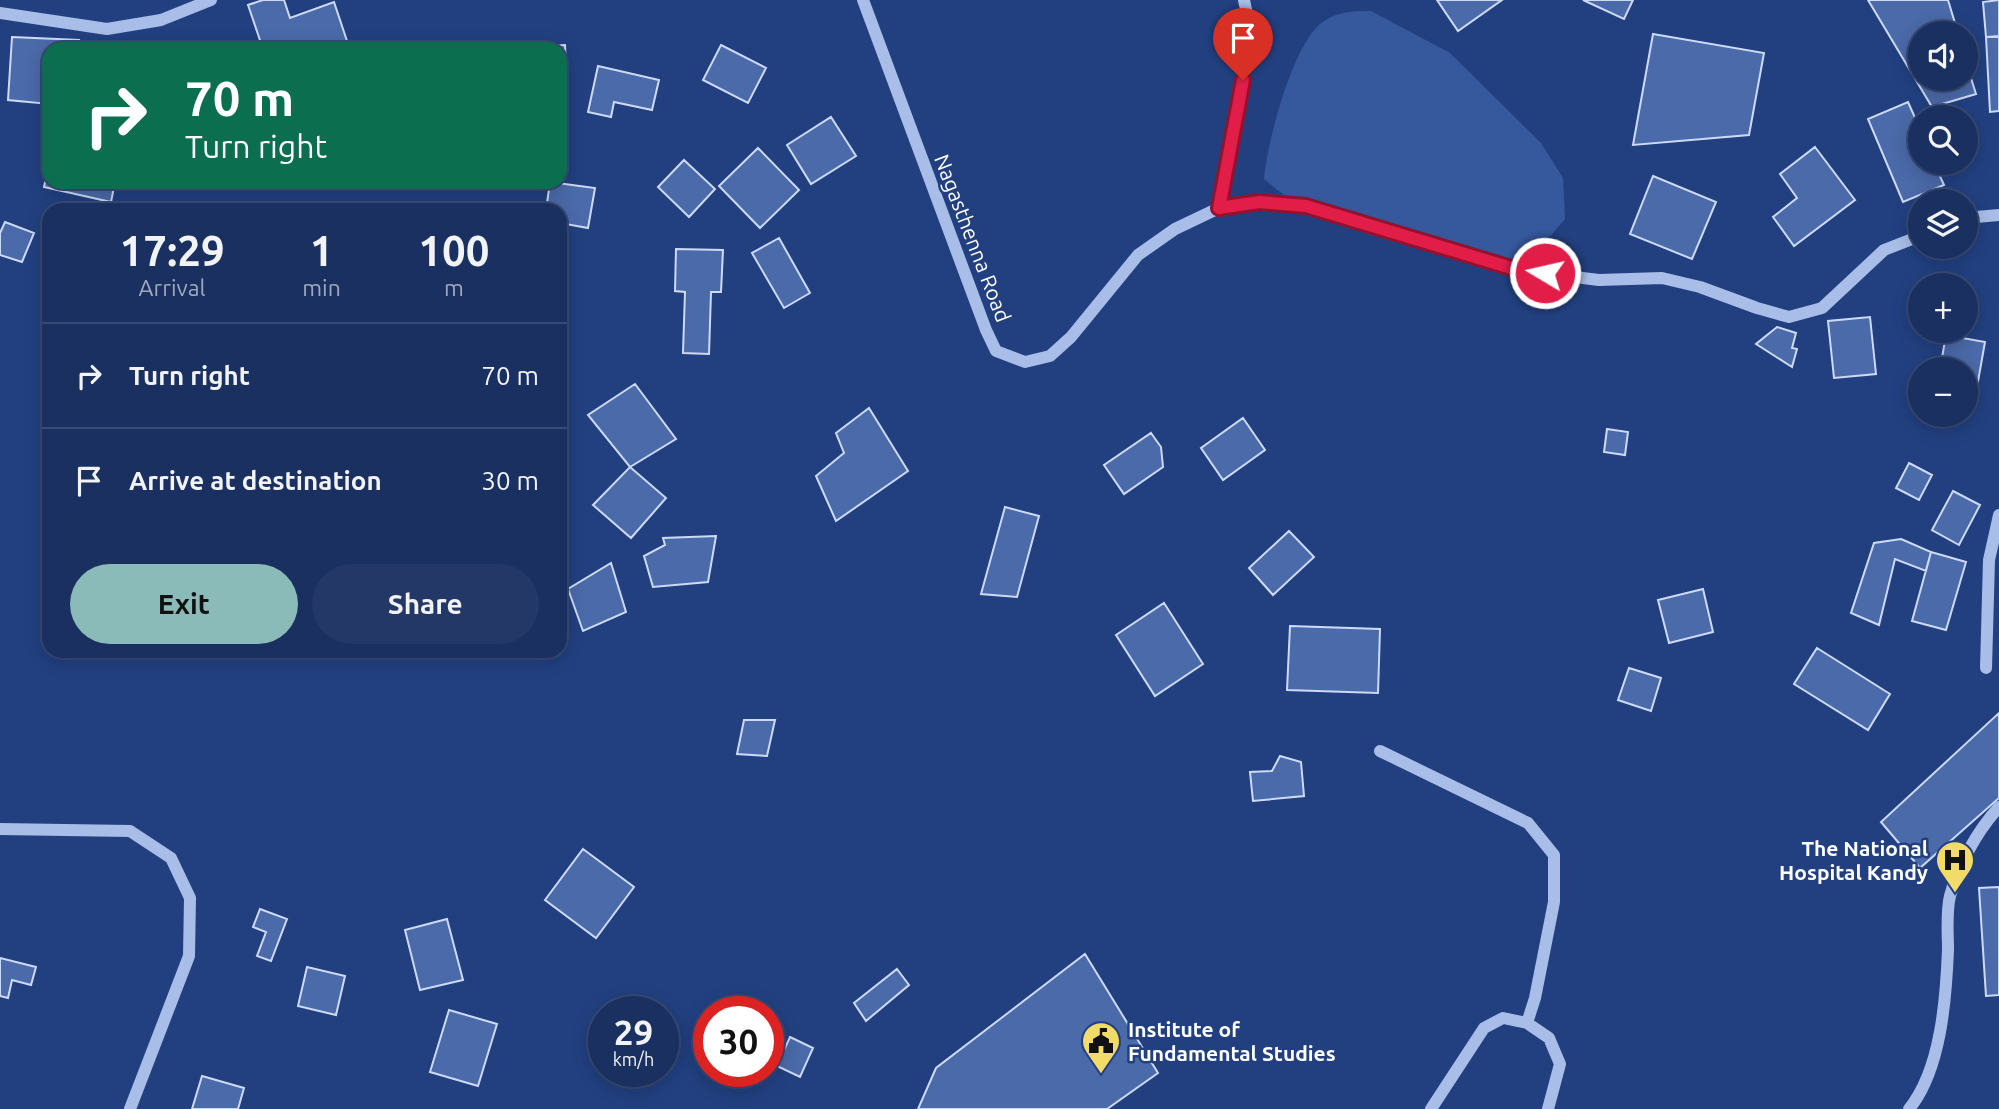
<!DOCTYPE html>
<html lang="en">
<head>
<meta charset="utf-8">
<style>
	body { margin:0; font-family:Ubuntu,sans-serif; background:#233866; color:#f1f3f6; height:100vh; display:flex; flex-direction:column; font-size:26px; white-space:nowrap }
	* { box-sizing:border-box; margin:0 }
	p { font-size:23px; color:#9fa9bd }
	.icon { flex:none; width:38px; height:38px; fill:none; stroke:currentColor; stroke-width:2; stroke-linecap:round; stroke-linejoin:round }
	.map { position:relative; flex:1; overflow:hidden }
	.details { position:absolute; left:42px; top:203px; width:525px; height:455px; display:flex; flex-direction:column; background:#1a3060; border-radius:21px; box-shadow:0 4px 18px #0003,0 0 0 2px #384b75 }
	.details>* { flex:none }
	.top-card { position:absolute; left:42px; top:42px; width:525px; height:147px; border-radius:21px; box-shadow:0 4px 18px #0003,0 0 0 2px #384b75; background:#0b6e4f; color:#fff; overflow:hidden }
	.controls { position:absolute; left:1908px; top:21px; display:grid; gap:14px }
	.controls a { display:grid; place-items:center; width:70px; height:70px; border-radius:50%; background:#1a3060; box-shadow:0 4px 18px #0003,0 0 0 2px #384b75; font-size:35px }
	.speed { position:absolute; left:588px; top:996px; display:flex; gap:14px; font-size:35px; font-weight:700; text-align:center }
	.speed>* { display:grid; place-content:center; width:91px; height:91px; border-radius:50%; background:#1a3060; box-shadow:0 4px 18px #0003,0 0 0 2px #384b75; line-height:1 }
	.speed small { font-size:18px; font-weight:400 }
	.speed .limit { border:10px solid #d22; background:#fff; color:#111 }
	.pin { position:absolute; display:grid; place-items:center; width:60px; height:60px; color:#fff; margin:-72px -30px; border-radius:50% 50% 50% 0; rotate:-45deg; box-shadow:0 0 7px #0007 }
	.pin .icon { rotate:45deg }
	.me { position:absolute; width:77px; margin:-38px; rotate:279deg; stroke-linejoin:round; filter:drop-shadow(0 0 5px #0008) }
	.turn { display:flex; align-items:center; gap:24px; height:147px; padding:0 28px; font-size:32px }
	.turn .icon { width:91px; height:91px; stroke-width:2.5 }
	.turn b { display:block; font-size:49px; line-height:60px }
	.eta { display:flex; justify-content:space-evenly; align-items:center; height:119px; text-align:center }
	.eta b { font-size:42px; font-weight:700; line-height:49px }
	.button { display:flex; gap:14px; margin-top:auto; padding:14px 28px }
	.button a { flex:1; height:80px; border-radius:42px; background:#8bbbb9; color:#111; font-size:28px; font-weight:700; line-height:80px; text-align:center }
	.button a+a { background:#233866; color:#f1f3f6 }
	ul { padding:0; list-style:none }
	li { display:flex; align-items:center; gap:21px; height:105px; padding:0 28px; border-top:2px solid #384b75 }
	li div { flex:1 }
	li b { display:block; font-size:26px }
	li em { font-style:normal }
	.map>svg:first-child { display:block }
	.green { fill:#36599e }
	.building { fill:#4b6aa9; stroke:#ccdaf5; stroke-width:2 }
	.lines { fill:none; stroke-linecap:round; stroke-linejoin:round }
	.minor { stroke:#a8bde7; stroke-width:12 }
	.route-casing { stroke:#92132f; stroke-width:18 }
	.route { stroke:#e11d48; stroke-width:12 }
	.labels { text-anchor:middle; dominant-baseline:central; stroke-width:5; stroke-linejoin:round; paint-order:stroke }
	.street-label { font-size:21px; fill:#fff; stroke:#224080 }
	.poi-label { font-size:21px; font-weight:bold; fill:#fff; stroke:#224080; text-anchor:end }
</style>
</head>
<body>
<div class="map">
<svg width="1999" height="1109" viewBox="0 0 1999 1109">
	<rect width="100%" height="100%" fill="#224080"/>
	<!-- green -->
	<path class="green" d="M1371,11L1450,53L1541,143L1563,178L1565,219L1527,263L1507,267L1284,195L1264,179C1267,143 1293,41 1324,21C1339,11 1355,11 1371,11Z"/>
	<!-- building -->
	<path class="building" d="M263,0H284L290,18L334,2L349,47L263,49L248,5Z
		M1437,0H1502L1458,31Z
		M1583,0H1633L1624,19Z
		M1868,0H1948L1958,33H1920V79H1965V59L1976,94L1932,107Z
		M1999,0V36L1986,37L1983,2Z
		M1653,34L1764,53L1749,135L1633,145Z
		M12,37L79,40L78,49H49V104L8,100Z
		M1986,37H1999V111L1990,112Z
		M565,45L567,89H560V49H526V47Z
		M721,45L766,68L748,103L703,80Z
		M598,66L659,80L652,110L614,102L611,117L588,112Z
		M1908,102L1920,129V163H1934L1944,185L1903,202L1868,119Z
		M831,117L856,156L811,184L787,145Z
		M1815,147L1855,200L1794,246L1773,217L1797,198L1780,174Z
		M758,148L799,190L760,228L719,186Z
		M684,160L715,189L689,217L658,187Z
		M49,165V182H115L111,202L44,187Z
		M1653,176L1716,202L1692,259L1630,234Z
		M550,182L595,188L588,228L560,223V210H546Z
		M5,222L34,233L22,262L0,255V233Z
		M779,238L810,293L784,308L752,253Z
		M676,249L723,250L721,292H711L709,354L683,353L685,292L675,291Z
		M1870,317L1876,374L1834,378L1828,321Z
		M1777,327L1796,333L1792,348L1797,349L1792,367L1756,344Z
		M1946,335L1985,342L1974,404L1965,403V369H1940Z
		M635,384L676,439L630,467L588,415Z
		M869,408L908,471L836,521L816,476L844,453L836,433Z
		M1243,418L1265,450L1223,480L1201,448Z
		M1607,429L1628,432L1625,455L1604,452Z
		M1151,433L1161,447L1163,467L1124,494L1104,465Z
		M1909,463L1932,475L1919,500L1896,488Z
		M630,467L666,498L631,538L593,505Z
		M1953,491L1980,505L1959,545L1932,530Z
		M1005,507L1039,516L1017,597L981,594Z
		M1289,531L1314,557L1273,595L1249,568Z
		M716,536L708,582L653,587L644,556L665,545L663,538Z
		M1901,539L1931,552L1926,571L1895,559L1879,625L1851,613L1874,543Z
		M1931,552L1966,562L1946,630L1912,621Z
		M611,563L626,612L583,631L568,589Z
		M1703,589L1713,632L1669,643L1658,600Z
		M1164,603L1203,664L1155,696L1116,635Z
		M1290,626L1380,629L1378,693L1287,690Z
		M1817,648L1890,694L1868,730L1794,684Z
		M1629,668L1661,678L1651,711L1618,700Z
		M1999,713V798L1920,868L1881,822Z
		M744,720H775L767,756L737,754Z
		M1280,756L1301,762L1304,796L1253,801L1250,772L1272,771Z
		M583,849L634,887L596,938L545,900Z
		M1999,887V995L1986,996L1979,888Z
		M260,909L287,919L271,961L257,956L266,932L253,927Z
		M447,919L463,980L420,990L405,930Z
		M1085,954L1158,1073L1107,1109H918L936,1068Z
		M0,958L36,967L31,985L12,980L8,998L0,996Z
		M307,967L345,976L336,1015L298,1006Z
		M897,969L909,985L866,1021L854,1003Z
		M449,1010L497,1024L478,1086L430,1072Z
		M790,1037L813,1048L800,1077L777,1066Z
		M202,1076L244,1088L238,1109H192Z"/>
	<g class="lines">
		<!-- minor -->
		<path class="minor" d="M863,0L986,330L996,351L1025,362L1050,356L1071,337L1138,255L1175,229L1219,208L1259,202L1306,206L1518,270L1599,280L1662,278L1700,287L1757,308L1789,317L1822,308L1884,250L1920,236
			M0,13L107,29L161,20L211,0
			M1219,208L1251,33L1244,0
			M1965,218L1999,215
			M1986,668L1989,560L1999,515
			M1380,751L1528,823L1554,855V902L1535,998L1527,1023
			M0,829L130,831L171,858L190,898L189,956L130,1109
			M1431,1109L1484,1028L1503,1018L1527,1023L1549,1038L1560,1064L1548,1109
			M1909,1109C1941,1070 1946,999 1948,950C1948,933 1946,912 1950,896C1958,865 1978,830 1999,807"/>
	</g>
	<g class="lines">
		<defs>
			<path id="route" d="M1243,80L1219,208L1259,202L1306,206L1518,270L1545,273"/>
		</defs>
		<!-- route casing -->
		<use href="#route" class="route-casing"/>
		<!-- route -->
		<use href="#route" class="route"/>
	</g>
	<!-- icons -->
	<defs>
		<symbol id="hospital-pin" viewBox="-11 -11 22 30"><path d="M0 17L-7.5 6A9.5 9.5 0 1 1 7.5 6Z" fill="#f3db6a" stroke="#224080"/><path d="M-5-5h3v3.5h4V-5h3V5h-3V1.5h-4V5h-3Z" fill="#111"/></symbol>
		<symbol id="civic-pin" viewBox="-11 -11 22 30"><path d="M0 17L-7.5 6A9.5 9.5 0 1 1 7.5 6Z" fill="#f3db6a" stroke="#224080"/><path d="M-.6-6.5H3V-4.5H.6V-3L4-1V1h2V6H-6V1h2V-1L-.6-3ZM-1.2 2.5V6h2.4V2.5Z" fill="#111"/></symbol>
	</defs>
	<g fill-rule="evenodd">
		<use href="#hospital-pin" x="1933" y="838" width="44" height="60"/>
		<use href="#civic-pin" x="1079" y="1019" width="44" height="60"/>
	</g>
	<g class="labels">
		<!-- street labels -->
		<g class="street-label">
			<text transform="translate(973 238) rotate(69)">Nagasthenna Road</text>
		</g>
		<!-- poi labels -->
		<g class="poi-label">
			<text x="1928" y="848">The National<tspan x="1928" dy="24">Hospital Kandy</tspan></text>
			<text x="1128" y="1029" text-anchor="start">Institute of<tspan x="1128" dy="24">Fundamental Studies</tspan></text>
		</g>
	</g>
</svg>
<div class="controls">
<a><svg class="icon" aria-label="sound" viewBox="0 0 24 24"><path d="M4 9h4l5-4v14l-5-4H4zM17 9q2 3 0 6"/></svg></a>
<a><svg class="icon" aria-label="search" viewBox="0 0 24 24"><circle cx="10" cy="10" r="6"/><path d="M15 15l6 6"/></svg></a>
<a><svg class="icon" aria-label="layers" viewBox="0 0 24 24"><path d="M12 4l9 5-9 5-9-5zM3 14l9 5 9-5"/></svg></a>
<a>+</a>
<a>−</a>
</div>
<div class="speed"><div>29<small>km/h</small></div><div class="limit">30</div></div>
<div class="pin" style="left:1243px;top:80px;background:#d93025"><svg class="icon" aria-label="arrive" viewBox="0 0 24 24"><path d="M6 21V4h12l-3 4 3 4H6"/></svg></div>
<svg class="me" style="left:1545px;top:273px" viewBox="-20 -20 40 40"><circle r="17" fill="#e11d48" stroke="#fff" stroke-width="3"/><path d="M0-11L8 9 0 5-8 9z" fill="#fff"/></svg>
<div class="top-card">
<div class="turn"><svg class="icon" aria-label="right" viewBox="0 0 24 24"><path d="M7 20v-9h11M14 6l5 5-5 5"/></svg><div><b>70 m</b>Turn right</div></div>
</div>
<section class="details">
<div class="eta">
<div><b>17:29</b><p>Arrival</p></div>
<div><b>1</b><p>min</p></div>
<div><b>100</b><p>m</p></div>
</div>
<ul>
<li><svg class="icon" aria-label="right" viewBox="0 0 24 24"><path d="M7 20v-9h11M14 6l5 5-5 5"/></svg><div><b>Turn right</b></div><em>70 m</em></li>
<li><svg class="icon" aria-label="arrive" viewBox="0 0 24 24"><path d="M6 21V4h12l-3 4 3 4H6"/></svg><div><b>Arrive at destination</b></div><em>30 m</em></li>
</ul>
<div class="button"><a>Exit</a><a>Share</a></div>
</section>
</div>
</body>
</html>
